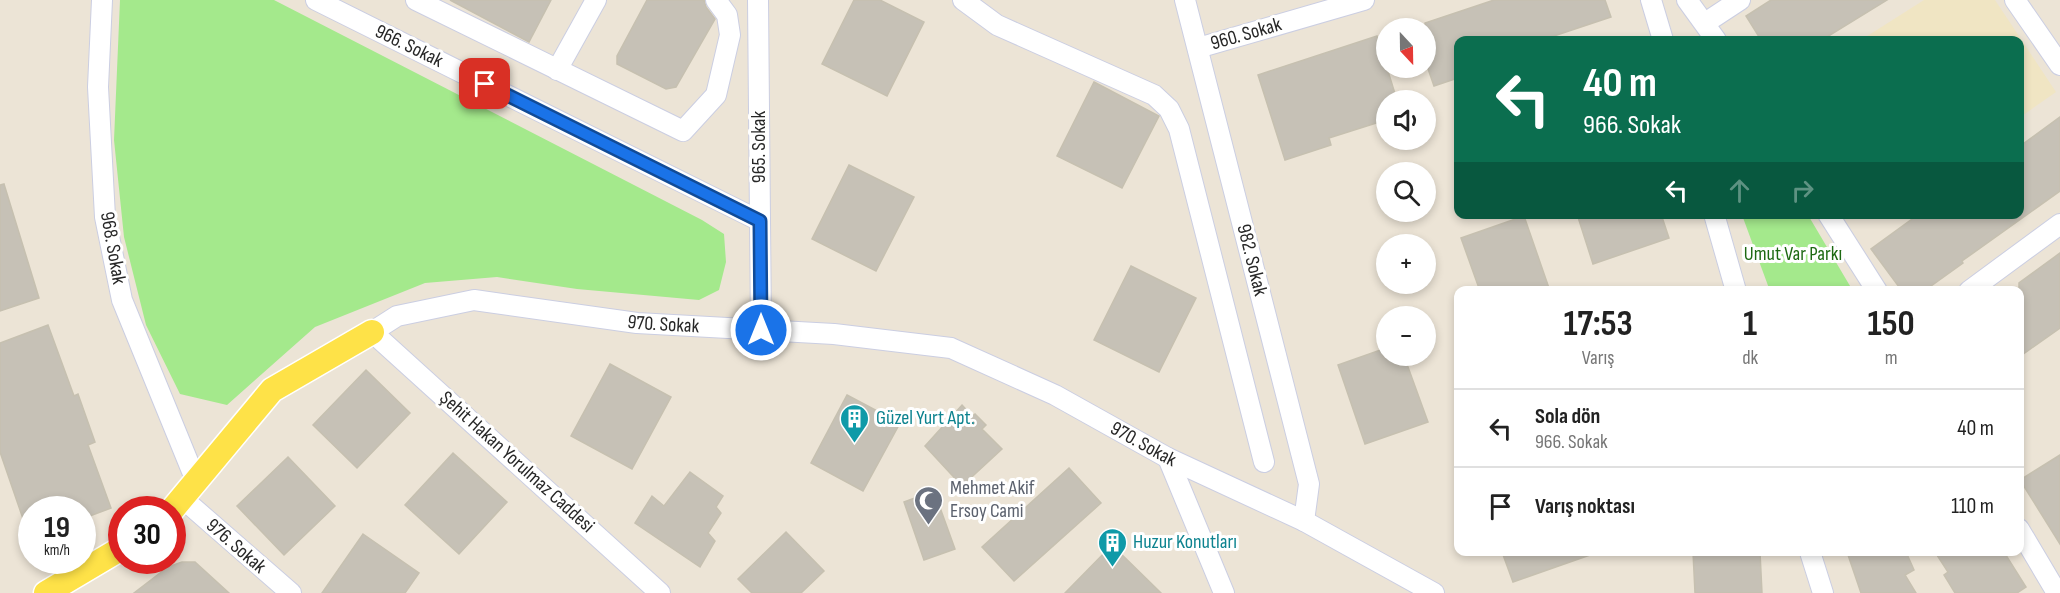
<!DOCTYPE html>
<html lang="tr">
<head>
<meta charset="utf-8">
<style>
	body { margin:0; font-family:"Sofia Sans Condensed",sans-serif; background:#f2f2f2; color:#222; height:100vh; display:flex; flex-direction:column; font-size:22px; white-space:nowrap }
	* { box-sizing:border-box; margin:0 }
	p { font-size:20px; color:#767676 }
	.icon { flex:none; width:33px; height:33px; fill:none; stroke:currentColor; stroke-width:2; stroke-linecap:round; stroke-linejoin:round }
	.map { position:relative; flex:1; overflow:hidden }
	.sheet { position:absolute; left:1454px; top:286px; width:570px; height:270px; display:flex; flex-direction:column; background:#fff; border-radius:12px; box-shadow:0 3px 9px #0003 }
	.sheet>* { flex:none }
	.top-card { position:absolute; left:1454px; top:36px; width:570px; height:183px; border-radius:12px; box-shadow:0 3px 9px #0003; background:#0b6e4f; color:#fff; overflow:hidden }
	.needle { width:39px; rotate:158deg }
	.fabs { position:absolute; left:1376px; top:18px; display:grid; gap:12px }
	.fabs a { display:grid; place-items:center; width:60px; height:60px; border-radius:50%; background:#fff; box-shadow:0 3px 9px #0003; font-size:30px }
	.speed { position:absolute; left:18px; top:496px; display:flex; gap:12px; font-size:30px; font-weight:700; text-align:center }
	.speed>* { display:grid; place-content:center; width:78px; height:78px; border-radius:50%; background:#fff; box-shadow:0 3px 9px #0003; line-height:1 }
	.speed small { font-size:15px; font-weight:400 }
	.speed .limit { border:9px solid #d22; background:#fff; color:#111 }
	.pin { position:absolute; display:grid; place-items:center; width:51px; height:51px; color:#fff; margin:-26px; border-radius:12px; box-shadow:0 3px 9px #0006 }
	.me { position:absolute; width:66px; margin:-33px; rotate:0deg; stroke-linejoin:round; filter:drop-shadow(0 0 4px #0008) }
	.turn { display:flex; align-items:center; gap:21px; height:126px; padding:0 30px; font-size:27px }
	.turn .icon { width:78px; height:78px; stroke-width:2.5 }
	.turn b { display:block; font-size:42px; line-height:51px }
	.lanes { display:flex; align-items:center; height:57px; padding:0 30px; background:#0003; justify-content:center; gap:30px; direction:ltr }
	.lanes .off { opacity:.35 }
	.eta { display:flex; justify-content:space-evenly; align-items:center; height:102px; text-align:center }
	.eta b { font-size:36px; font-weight:700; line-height:42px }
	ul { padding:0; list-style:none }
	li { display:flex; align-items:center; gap:18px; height:78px; padding:0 30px; border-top:2px solid #e0e0e0 }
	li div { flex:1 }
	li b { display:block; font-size:22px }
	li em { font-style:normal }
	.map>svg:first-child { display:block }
	.education { fill:#f0e5c3 }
	.green { fill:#a4e98c }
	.building { fill:#c6c1b6; stroke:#c6c0b0; stroke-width:1.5 }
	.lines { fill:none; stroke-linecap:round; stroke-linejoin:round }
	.minor-casing { stroke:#cbcee2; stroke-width:22 }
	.major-casing { stroke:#fff; stroke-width:27 }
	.minor { stroke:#fff; stroke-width:20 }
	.major { stroke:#fee248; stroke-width:24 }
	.route-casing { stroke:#114b97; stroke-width:15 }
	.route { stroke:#1a73e8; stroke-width:10 }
	.labels { text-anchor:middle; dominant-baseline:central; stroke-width:6; stroke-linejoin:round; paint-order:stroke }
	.street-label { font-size:20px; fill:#272727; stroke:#fff }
	.park-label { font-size:20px; fill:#1d6912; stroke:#fff }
	.culture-label { font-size:20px; fill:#0d838f; stroke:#fff; text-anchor:start }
	.worship-label { font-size:20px; fill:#5b616d; stroke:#fff; text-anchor:start }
</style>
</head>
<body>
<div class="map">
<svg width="2060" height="593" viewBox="0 0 2060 593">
	<rect width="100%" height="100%" fill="#ece4d6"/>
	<!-- education -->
	<path class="education" d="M1924,0H1995L2056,92L2019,118V40H1861Z"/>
	<!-- green -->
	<path class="green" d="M120,0H274L702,220L724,234L726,262L719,290L699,300L577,289L497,277L425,283L315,327L227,405L180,394L146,325L124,237L114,140Z
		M1742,215H1808L1853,291H1770Z"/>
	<!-- building -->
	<path class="building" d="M450,0H551L529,42Z
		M647,0H704L706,7L715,19L676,87L666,89L617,64V56Z
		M854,0H880L924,22L887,96L822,64Z
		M1494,0H1605L1611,17L1542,40H1458V78L1434,86L1425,60V23Z
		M1771,0H1887L1822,40H1761L1746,16Z
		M1377,36L1397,100H1386V120L1329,138L1331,145L1285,160L1258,75Z
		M1094,82L1159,116L1122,188L1057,156Z
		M2060,117V191L1962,261L1963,263L1924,291H1902L1871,249L1919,214H2019V147Z
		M849,165L914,197L876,271L812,239Z
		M4,184L39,298L0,311V185Z
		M1577,214H1661L1669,238L1593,264Z
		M1524,216L1550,291H1480L1461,238Z
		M2060,253V328L2019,357V283Z
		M1131,266L1196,298L1159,372L1094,340Z
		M48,325L74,396L78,394L95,442L88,445L111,508L82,519V510H32L30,539L0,452V343Z
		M1386,348V356H1404L1428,422L1365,444L1338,365Z
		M610,364L671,397L632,469L571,436Z
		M366,370L410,413L357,468L313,425Z
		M847,395L900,423L863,491L811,463Z
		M962,405L972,416L975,414L986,425L982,429L1002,449L962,486L925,446Z
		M453,453L507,502L459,554L405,505Z
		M2060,455V544L2020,480Z
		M288,457L335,506L284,555L237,506Z
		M1069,468L1101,503L1014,581L982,547Z
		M690,472L723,496L716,507L721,513L708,533L715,541L700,567L635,523L652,496L664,506Z
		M934,491L955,549L924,560L904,502Z
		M786,532L824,571L801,593H752L738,579Z
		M363,534L419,573L405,593H322Z
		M1112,545L1161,593H1065Z
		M1502,552H1593V554L1513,582Z
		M1693,552H1760L1762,593H1695Z
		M1847,552H1906L1914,570L1905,575L1916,593H1861Z
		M1935,552H2004L2026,587L2017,593H1955L1944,575L1948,572Z
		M182,562H195L229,593H134L168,567Z"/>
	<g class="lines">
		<defs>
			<g id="minor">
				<path d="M102,0L98,87L105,217L122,300L196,481"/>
				<path d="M316,0L760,221"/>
				<path d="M416,0L683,131L716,95L730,35L727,15L716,0"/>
				<path d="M758,0L761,330"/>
				<path d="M963,0L997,25L1154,95L1169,109L1179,129L1264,462"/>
				<path d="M1185,0L1309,484L1304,521"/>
				<path d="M1651,0L1663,40"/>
				<path d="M1687,0L1716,40"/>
				<path d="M2015,0L2060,65"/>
				<path d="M1705,23L1740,0"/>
				<path d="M1198,48L1364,0"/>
				<path d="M557,70L596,0"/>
				<path d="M1714,214L1736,291"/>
				<path d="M1828,214L1877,291"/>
				<path d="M1969,291L2060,224"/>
				<path d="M1168,458L1224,593"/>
				<path d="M182,498L291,593"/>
				<path d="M2019,529L2057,593"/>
				<path d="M1810,552L1823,593"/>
				<path id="s1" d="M660,593L372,332L397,316L474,300L637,323L834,334L951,348L1055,395L1168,458L1304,521L1434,593"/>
			</g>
			<path id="major" d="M172,510L272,390L372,332
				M46,593L122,548"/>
		</defs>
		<!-- minor casing -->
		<use href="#minor" class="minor-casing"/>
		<!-- major casing -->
		<use href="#major" class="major-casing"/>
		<!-- minor -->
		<use href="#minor" class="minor"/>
		<!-- major -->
		<use href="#major" class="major"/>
	</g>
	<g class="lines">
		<defs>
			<path id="route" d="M485,84L760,221L761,330"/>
		</defs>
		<!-- route casing -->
		<use href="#route" class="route-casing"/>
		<!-- route -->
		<use href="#route" class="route"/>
	</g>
	<!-- icons -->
	<defs>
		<symbol id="building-pin" viewBox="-11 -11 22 30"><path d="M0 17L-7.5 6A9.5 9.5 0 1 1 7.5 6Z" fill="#0f9aa8" stroke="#fff"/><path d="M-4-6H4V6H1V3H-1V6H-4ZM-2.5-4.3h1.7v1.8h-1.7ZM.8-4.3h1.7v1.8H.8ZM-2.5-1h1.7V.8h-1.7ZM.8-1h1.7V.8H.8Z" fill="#fff"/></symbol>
		<symbol id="mosque-pin" viewBox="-11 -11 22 30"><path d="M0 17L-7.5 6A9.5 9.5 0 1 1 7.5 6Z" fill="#6b7280" stroke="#fff"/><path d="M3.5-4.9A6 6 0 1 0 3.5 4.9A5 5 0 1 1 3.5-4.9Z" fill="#fff"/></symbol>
	</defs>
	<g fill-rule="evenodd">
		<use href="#building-pin" x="838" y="402" width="33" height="45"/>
		<use href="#mosque-pin" x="912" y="484" width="33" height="45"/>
		<use href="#building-pin" x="1096" y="526" width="33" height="45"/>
	</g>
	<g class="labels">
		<!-- street labels -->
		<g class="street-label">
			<text transform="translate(1246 34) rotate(-16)">960. Sokak</text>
			<text transform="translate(409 46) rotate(26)">966. Sokak</text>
			<text transform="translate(759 147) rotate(-90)">965. Sokak</text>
			<text transform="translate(113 248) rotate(80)">968. Sokak</text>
			<text transform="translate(1252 260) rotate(76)">982. Sokak</text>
			<text stroke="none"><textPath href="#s1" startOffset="688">970. Sokak</textPath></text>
			<text stroke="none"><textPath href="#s1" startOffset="1192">970. Sokak</textPath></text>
			<text transform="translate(517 462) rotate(42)">Şehit Hakan Yorulmaz Caddesi</text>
			<text transform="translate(236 546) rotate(41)">976. Sokak</text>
		</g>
		<!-- park labels -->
		<g class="park-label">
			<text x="1793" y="254">Umut Var Parkı</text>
		</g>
		<!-- culture labels -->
		<g class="culture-label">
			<text x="876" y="418">Güzel Yurt Apt.</text>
			<text x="1133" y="542">Huzur Konutları</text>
		</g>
		<!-- worship labels -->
		<g class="worship-label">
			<text x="950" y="488">Mehmet Akif<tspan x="950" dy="23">Ersoy Cami</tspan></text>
		</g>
	</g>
</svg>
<div class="fabs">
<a><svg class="needle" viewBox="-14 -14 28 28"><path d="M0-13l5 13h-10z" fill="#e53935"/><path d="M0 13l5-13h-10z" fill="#767676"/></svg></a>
<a><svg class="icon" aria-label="sound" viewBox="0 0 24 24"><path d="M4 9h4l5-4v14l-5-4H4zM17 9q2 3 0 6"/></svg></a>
<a><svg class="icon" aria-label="search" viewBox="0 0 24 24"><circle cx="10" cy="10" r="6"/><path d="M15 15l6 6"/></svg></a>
<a>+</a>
<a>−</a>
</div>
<div class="speed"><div>19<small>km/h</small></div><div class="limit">30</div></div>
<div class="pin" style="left:485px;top:84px;background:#d93025"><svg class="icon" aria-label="arrive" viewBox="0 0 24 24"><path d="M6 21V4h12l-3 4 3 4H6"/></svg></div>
<svg class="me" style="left:761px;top:330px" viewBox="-20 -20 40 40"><circle r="17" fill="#1a73e8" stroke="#fff" stroke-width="3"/><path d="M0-11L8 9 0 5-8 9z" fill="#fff"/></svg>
<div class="top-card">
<div class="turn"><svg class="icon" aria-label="left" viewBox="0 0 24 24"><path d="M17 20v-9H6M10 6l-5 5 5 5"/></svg><div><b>40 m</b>966. Sokak</div></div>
<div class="lanes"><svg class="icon" aria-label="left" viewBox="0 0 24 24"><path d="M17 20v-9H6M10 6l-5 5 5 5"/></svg><svg class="icon off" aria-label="ahead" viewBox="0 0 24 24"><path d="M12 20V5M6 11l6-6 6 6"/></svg><svg class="icon off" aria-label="right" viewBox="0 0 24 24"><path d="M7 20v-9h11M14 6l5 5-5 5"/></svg></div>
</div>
<section class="sheet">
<div class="eta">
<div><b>17:53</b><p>Varış</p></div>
<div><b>1</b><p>dk</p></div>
<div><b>150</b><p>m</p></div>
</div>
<ul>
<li><svg class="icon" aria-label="left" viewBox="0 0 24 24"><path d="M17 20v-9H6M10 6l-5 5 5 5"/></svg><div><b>Sola dön</b><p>966. Sokak</p></div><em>40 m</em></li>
<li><svg class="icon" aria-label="arrive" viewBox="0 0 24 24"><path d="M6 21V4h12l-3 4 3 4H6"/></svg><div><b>Varış noktası</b></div><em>110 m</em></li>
</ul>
</section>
</div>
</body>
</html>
